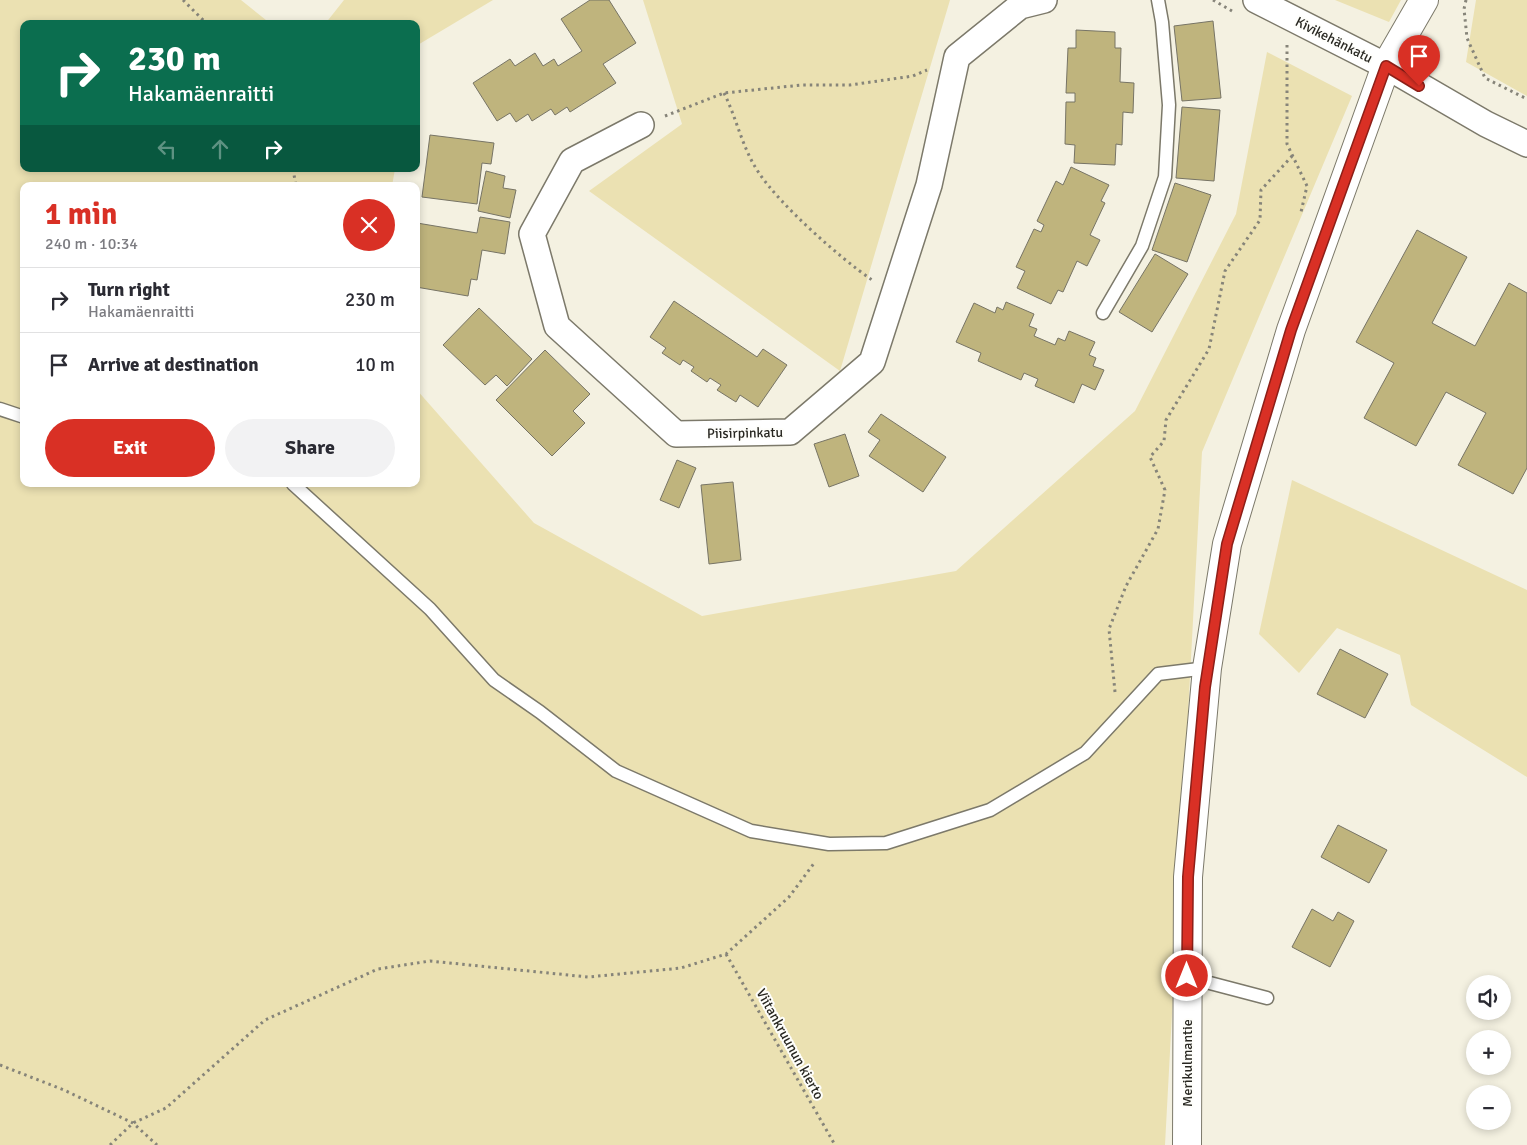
<!DOCTYPE html>
<html lang="en">
<head>
<meta charset="utf-8">
<style>
	body { margin:0; font-family:Signika,sans-serif; background:#f2f2f3; color:#2b2b33; height:100vh; display:flex; flex-direction:column; font-size:19px; white-space:nowrap }
	* { box-sizing:border-box; margin:0 }
	p { font-size:16px; color:#7c7c81 }
	.icon { flex:none; width:28px; height:28px; fill:none; stroke:currentColor; stroke-width:2; stroke-linecap:round; stroke-linejoin:round }
	.map { position:relative; flex:1; overflow:hidden }
	.drawer { position:absolute; left:20px; top:182px; width:400px; height:305px; display:flex; flex-direction:column; background:#fff; border-radius:10px; box-shadow:0 2px 8px #0003 }
	.drawer>* { flex:none }
	.hud { position:absolute; left:20px; top:20px; width:400px; height:152px; border-radius:10px; box-shadow:0 2px 8px #0003; background:#0b6e4f; color:#fff; overflow:hidden }
	.tools { position:absolute; left:1466px; top:975px; display:grid; gap:10px }
	.tools a { display:grid; place-items:center; width:45px; height:45px; border-radius:50%; background:#fff; box-shadow:0 2px 8px #0003; font-size:25px }
	.pin { position:absolute; display:grid; place-items:center; width:42px; height:42px; color:#fff; margin:-51px -21px; border-radius:50% 50% 50% 0; rotate:-45deg; box-shadow:0 0 5px #0007 }
	.pin .icon { rotate:45deg }
	.me { position:absolute; width:55px; margin:-28px; rotate:0deg; stroke-linejoin:round; filter:drop-shadow(0 0 4px #0008) }
	.turn { display:flex; align-items:center; gap:18px; height:105px; padding:0 25px; font-size:22px }
	.turn .icon { width:65px; height:65px; stroke-width:2.5 }
	.turn b { display:block; font-size:35px; line-height:42px }
	.lanes { display:flex; align-items:center; height:48px; padding:0 25px; background:#0003; justify-content:center; gap:25px; direction:ltr }
	.lanes .off { opacity:.35 }
	.round { display:grid; place-items:center; flex:none; width:52px; height:52px; border-radius:26px; background:#f2f2f3 }
	.overview { display:flex; align-items:center; justify-content:space-between; height:85px; padding:0 25px }
	h1 { font-size:30px; font-weight:700; line-height:38px; color:#d93025 }
	.action { display:flex; gap:10px; margin-top:auto; padding:10px 25px }
	.action a { flex:1; height:58px; border-radius:30px; background:#d93025; color:#fff; font-size:20px; font-weight:700; line-height:58px; text-align:center }
	.action a+a { background:#f2f2f3; color:#2b2b33 }
	ul { padding:0; list-style:none }
	li { display:flex; align-items:center; gap:15px; height:65px; padding:0 25px; border-top:1px solid #e1e1e2 }
	li div { flex:1 }
	li b { display:block; font-size:19px }
	li em { font-style:normal }
	.map>svg:first-child { display:block }
	.green { fill:#ebe1b2 }
	.building { fill:#bfb47d; stroke:#777465 }
	.lines { fill:none; stroke-linecap:round; stroke-linejoin:round }
	.lane-casing { stroke:#7c796a; stroke-width:15 }
	.street-casing { stroke:#7c796a; stroke-width:28 }
	.secondary-casing { stroke:#7c796a; stroke-width:30 }
	.path { stroke:#868479; stroke-width:3; stroke-dasharray:2.5 4; stroke-linecap:butt }
	.lane { stroke:#fff; stroke-width:12 }
	.street { stroke:#fff; stroke-width:25 }
	.secondary { stroke:#fff; stroke-width:28 }
	.route-casing { stroke:#8d1f18; stroke-width:12 }
	.route { stroke:#d93025; stroke-width:9 }
	.labels { text-anchor:middle; dominant-baseline:central; stroke-width:4; stroke-linejoin:round; paint-order:stroke }
	.street-label { font-size:14px; fill:#282721; stroke:#fefefb }
</style>
</head>
<body>
<div class="map">
<svg width="1527" height="1145" viewBox="0 0 1527 1145">
	<rect width="100%" height="100%" fill="#f4f1e1"/>
	<!-- green -->
	<path class="green" d="M0,0H241L271,24H24V169H395L392,186H24V484H416V389L534,523L702,616L956,571L1135,411L1236,214L1267,52L1352,96L1202,452L1165,1145H0Z
		M344,0H493L416,46V24H325Z
		M643,0H950L840,371L589,191L682,124Z
		M1335,0H1401L1389,22Z
		M1476,0H1527V96L1466,62Z
		M1292,480L1527,590V777L1411,705L1400,655L1337,628L1299,673L1259,634Z"/>
	<!-- building -->
	<path class="building" d="M590,0H609L636,43L603,64L616,83L570,112L567,107L555,115L551,109L532,121L528,114L516,122L510,113L497,121L473,83L510,59L515,66L535,53L543,66L554,59L558,66L582,51L561,19Z
		M1213,21L1221,98L1182,101L1174,26Z
		M1076,30L1115,32V48H1121L1120,82L1134,83L1133,113L1123,112L1122,145L1116,144L1115,165L1074,163L1075,145L1065,144L1066,102H1075V93H1066L1068,48H1076Z
		M1182,107L1220,110L1214,181L1176,178Z
		M430,135L494,143L491,164L482,163L477,204L422,197Z
		M1071,167L1109,185L1101,201L1105,203L1090,235L1100,240L1087,266L1077,261L1063,292L1058,290L1051,304L1017,288L1025,271L1016,267L1034,229L1041,232L1044,225L1037,221L1056,181L1063,185Z
		M486,171L505,176L503,188L516,190L510,218L478,211Z
		M1175,183L1211,195L1187,262L1152,250Z
		M480,217L510,222L505,254L482,250L477,280L471,279L468,296L416,287L417,223L477,233Z
		M1417,230L1467,257L1432,323L1475,346L1509,283L1527,293V468L1513,494L1458,465L1486,413L1446,392L1416,446L1364,418L1394,363L1356,342Z
		M1155,254L1188,274L1152,332L1119,312Z
		M674,301L757,357L763,349L787,365L758,407L740,395L736,402L717,390L721,385L710,378L707,382L691,371L694,367L683,360L680,365L662,353L666,348L650,337Z
		M1006,302L1034,314L1029,326L1037,329L1034,336L1055,345L1058,338L1065,341L1069,331L1095,342L1089,355L1096,358L1093,366L1104,370L1095,390L1082,384L1074,403L1035,386L1038,379L1024,373L1021,380L978,361L981,353L956,342L974,303L995,313L997,307L1003,310Z
		M479,308L532,359L507,386L496,375L485,385L443,345Z
		M545,350L590,394L573,411L585,423L552,456L496,400Z
		M881,414L946,457L923,492L869,456L880,440L868,432Z
		M845,434L859,476L829,487L814,444Z
		M677,460L696,468L679,508L660,500Z
		M733,482L741,560L709,564L701,485Z
		M1340,649L1388,674L1365,718L1317,694Z
		M1338,825L1387,850L1369,883L1321,857Z
		M1312,909L1333,921L1338,912L1354,921L1330,967L1292,947Z"/>
	<g class="lines">
		<defs>
			<path id="lane" d="M1103,313L1142,246L1165,177L1169,105L1162,22L1158,0
				M0,409L24,417
				M293,484L430,609L494,680L540,712L616,771L751,831L829,844L886,843L990,810L1085,753L1158,674L1207,668
				M1187,977L1267,998"/>
			<path id="street" d="M1256,0L1386,66L1486,124L1527,144
				M641,125L572,161L532,234L557,326L676,434L790,432L872,362L929,185L957,57L1020,6L1044,0"/>
			<path id="secondary" d="M1187,1145L1188,877L1207,668L1227,544L1291,330L1386,66L1424,0"/>
		</defs>
		<!-- lane casing -->
		<use href="#lane" class="lane-casing"/>
		<!-- street casing -->
		<use href="#street" class="street-casing"/>
		<!-- secondary casing -->
		<use href="#secondary" class="secondary-casing"/>
		<!-- path -->
		<path class="path" d="M183,0L207,24
			M1213,0L1232,11
			M1466,0L1464,9L1467,38L1485,78L1527,99
			M1287,45V144L1307,186L1301,212
			M724,93C737,119 742,148 759,173C781,206 839,257 872,280
			M665,116L724,93L802,85H850L913,76L927,70
			M293,169L296,186
			M1115,692L1109,629L1126,586L1158,529L1165,490L1150,457L1164,441L1166,420L1209,349L1225,271L1260,220L1261,190L1293,155
			M726,954L835,1145
			M0,1065L64,1090L133,1123L157,1145
			M110,1145L133,1123L166,1108L265,1020L378,969L430,961L588,977L681,968L726,954L789,897L815,862"/>
		<!-- lane -->
		<use href="#lane" class="lane"/>
		<!-- street -->
		<use href="#street" class="street"/>
		<!-- secondary -->
		<use href="#secondary" class="secondary"/>
	</g>
	<g class="lines">
		<defs>
			<path id="route" d="M1187,976L1188,877L1205,687L1227,544L1291,330L1386,66L1419,86"/>
		</defs>
		<!-- route casing -->
		<use href="#route" class="route-casing"/>
		<!-- route -->
		<use href="#route" class="route"/>
	</g>
	<g class="labels">
		<!-- street labels -->
		<g class="street-label">
			<text transform="translate(1334 40) rotate(27)">Kivikehänkatu</text>
			<text transform="translate(745 433) rotate(-1)">Piisirpinkatu</text>
			<text transform="translate(790 1044) rotate(61)">Viitankruunun kierto</text>
			<text transform="translate(1187 1063) rotate(-90)">Merikulmantie</text>
		</g>
	</g>
</svg>
<div class="tools">
<a><svg class="icon" aria-label="sound" viewBox="0 0 24 24"><path d="M4 9h4l5-4v14l-5-4H4zM17 9q2 3 0 6"/></svg></a>
<a>+</a>
<a>−</a>
</div>
<div class="pin" style="left:1419px;top:86px;background:#d93025"><svg class="icon" aria-label="arrive" viewBox="0 0 24 24"><path d="M6 21V4h12l-3 4 3 4H6"/></svg></div>
<svg class="me" style="left:1187px;top:976px" viewBox="-20 -20 40 40"><circle r="17" fill="#d93025" stroke="#fff" stroke-width="3"/><path d="M0-11L8 9 0 5-8 9z" fill="#fff"/></svg>
<div class="hud">
<div class="turn"><svg class="icon" aria-label="right" viewBox="0 0 24 24"><path d="M7 20v-9h11M14 6l5 5-5 5"/></svg><div><b>230 m</b>Hakamäenraitti</div></div>
<div class="lanes"><svg class="icon off" aria-label="left" viewBox="0 0 24 24"><path d="M17 20v-9H6M10 6l-5 5 5 5"/></svg><svg class="icon off" aria-label="ahead" viewBox="0 0 24 24"><path d="M12 20V5M6 11l6-6 6 6"/></svg><svg class="icon" aria-label="right" viewBox="0 0 24 24"><path d="M7 20v-9h11M14 6l5 5-5 5"/></svg></div>
</div>
<section class="drawer">
<div class="overview"><div><h1>1 min</h1><p>240 m · 10:34</p></div><a class="round" style="background:#d93025;color:#fff"><svg class="icon" aria-label="close" viewBox="0 0 24 24"><path d="M6 6l12 12M18 6L6 18"/></svg></a></div>
<ul>
<li><svg class="icon" aria-label="right" viewBox="0 0 24 24"><path d="M7 20v-9h11M14 6l5 5-5 5"/></svg><div><b>Turn right</b><p>Hakamäenraitti</p></div><em>230 m</em></li>
<li><svg class="icon" aria-label="arrive" viewBox="0 0 24 24"><path d="M6 21V4h12l-3 4 3 4H6"/></svg><div><b>Arrive at destination</b></div><em>10 m</em></li>
</ul>
<div class="action"><a>Exit</a><a>Share</a></div>
</section>
</div>
</body>
</html>
